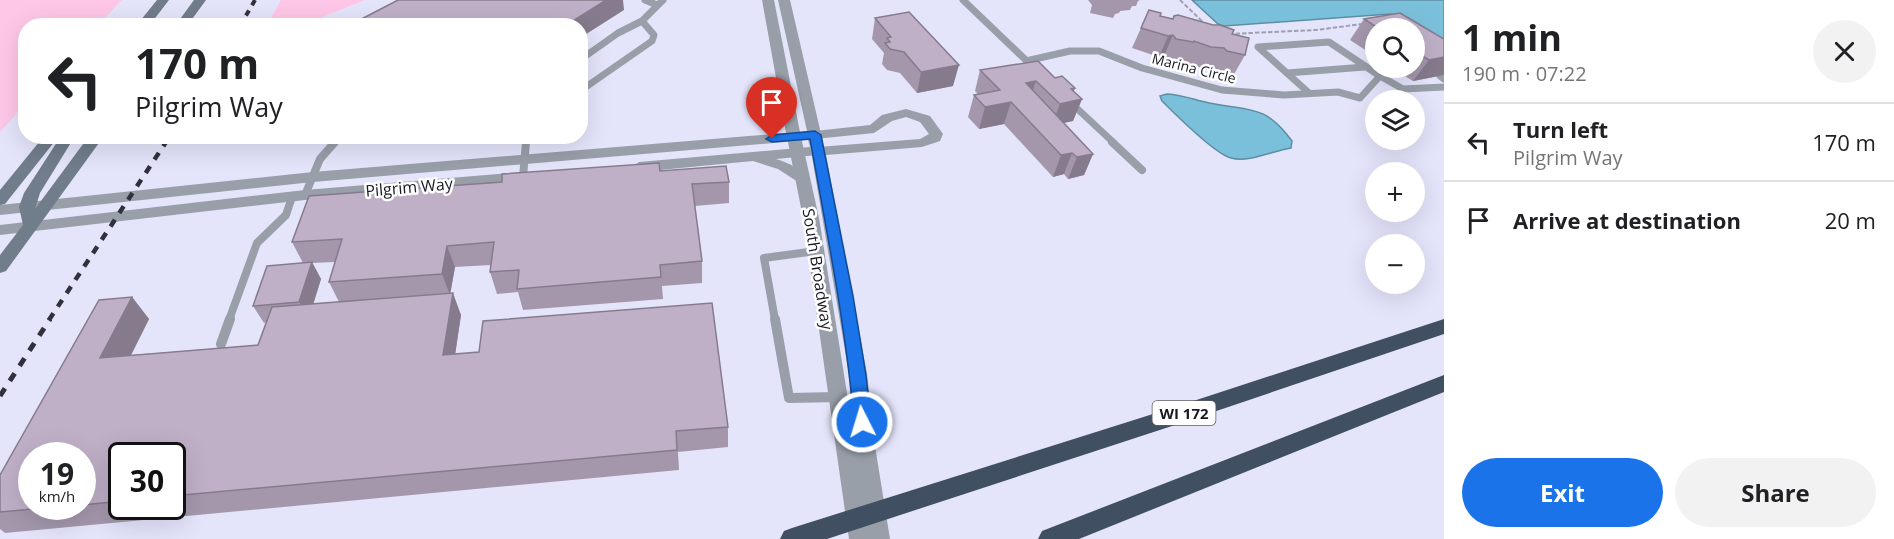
<!DOCTYPE html>
<html lang="en">
<head>
<meta charset="utf-8">
<style>
	body { margin:0; font-family:"Open Sans",sans-serif; background:#f2f2f2; color:#202124; height:100vh; display:flex; flex-direction:column; font-size:22px; white-space:nowrap }
	* { box-sizing:border-box; margin:0 }
	p { font-size:20px; color:#757577 }
	.icon { flex:none; width:33px; height:33px; fill:none; stroke:currentColor; stroke-width:2; stroke-linecap:round; stroke-linejoin:round }
	.map { position:relative; flex:1; overflow:hidden }
	.details { display:flex; flex-direction:column; background:#fff; width:450px }
	.details>* { flex:none }
	.banner { position:absolute; left:18px; top:18px; width:570px; height:126px; border-radius:24px; box-shadow:0 6px 24px #0002; background:#fff; color:#202124; overflow:hidden }
	.tools { position:absolute; left:1365px; top:18px; display:grid; gap:12px }
	.tools a { display:grid; place-items:center; width:60px; height:60px; border-radius:50%; background:#fff; box-shadow:0 6px 24px #0002; font-size:30px }
	.speed { position:absolute; left:18px; top:442px; display:flex; gap:12px; font-size:30px; font-weight:700; text-align:center }
	.speed>* { display:grid; place-content:center; width:78px; height:78px; border-radius:50%; background:#fff; box-shadow:0 6px 24px #0002; line-height:1 }
	.speed small { font-size:15px; font-weight:400 }
	.speed .limit { border:3px solid #111; border-radius:9px; background:#fff; color:#111 }
	.pin { position:absolute; display:grid; place-items:center; width:51px; height:51px; color:#fff; margin:-62px -26px; border-radius:50% 50% 50% 0; rotate:-45deg; box-shadow:0 0 6px #0007 }
	.pin .icon { rotate:45deg }
	.me { position:absolute; width:66px; margin:-33px; rotate:355deg; stroke-linejoin:round; filter:drop-shadow(0 0 4px #0008) }
	.turn { display:flex; align-items:center; gap:21px; height:126px; padding:0 18px; font-size:27px }
	.turn .icon { width:78px; height:78px; stroke-width:2.5 }
	.turn b { display:block; font-size:42px; line-height:51px }
	.round { display:grid; place-items:center; flex:none; width:63px; height:63px; border-radius:32px; background:#f2f2f2 }
	.head { display:flex; align-items:center; justify-content:space-between; height:102px; padding:0 18px }
	h1 { font-size:36px; font-weight:700; line-height:45px }
	.button { display:flex; gap:12px; margin-top:auto; padding:12px 18px }
	.button a { flex:1; height:69px; border-radius:36px; background:#1a73e8; color:#fff; font-size:24px; font-weight:700; line-height:69px; text-align:center }
	.button a+a { background:#f2f2f2; color:#202124 }
	ul { padding:0; list-style:none }
	li { display:flex; align-items:center; gap:18px; height:78px; padding:0 18px; border-top:2px solid #e0e0e0 }
	li div { flex:1 }
	li b { display:block; font-size:22px }
	li em { font-style:normal }
	main { display:flex; flex:1; min-height:0 }
	.map>svg:first-child { display:block }
	.green { fill:#fec7e7 }
	.water { fill:#7bc0db; stroke:#5d8ea4; stroke-width:1.5 }
	.lines { fill:none; stroke-linecap:round; stroke-linejoin:round }
	.path { stroke:#9e9fb1; stroke-width:2; stroke-dasharray:4.5 2; stroke-linecap:butt }
	.service-far2 { stroke:#989fa9; stroke-width:7 }
	.service-far1 { stroke:#989fa9; stroke-width:8 }
	.service { stroke:#989fa9; stroke-width:10 }
	.minor { fill:#989fa9; fill-rule:evenodd }
	.tertiary { fill:#989fa9; fill-rule:evenodd }
	.secondary { fill:#717d8b; fill-rule:evenodd }
	.motorway { fill:#404f62; fill-rule:evenodd }
	.rail-far2 { stroke:#31313d; stroke-width:4; stroke-dasharray:6 6; stroke-linecap:butt }
	.rail-far1 { stroke:#31313d; stroke-width:4.5; stroke-dasharray:8 8; stroke-linecap:butt }
	.rail { stroke:#31313d; stroke-width:5; stroke-dasharray:9 9; stroke-linecap:butt }
	.wall { fill:#a497ac; fill-rule:evenodd }
	.shaded-wall { fill:#867b8c }
	.building { fill:#bfb0c8; stroke:#867b8c; stroke-width:1.5 }
	.route { fill:#1a73e8; stroke:#114b97; stroke-width:1.5 }
	.labels { text-anchor:middle; dominant-baseline:central; stroke-width:5; stroke-linejoin:round; paint-order:stroke }
	.far-street-label { font-size:14px; fill:#181822; stroke:#fff }
	.shield { fill:#fff; stroke:#5d5d64; stroke-width:1.5 }
	.shield-label { font-size:15px; font-weight:bold; fill:#181822 }
	.street-label { font-size:16px; fill:#181822; stroke:#fff }
</style>
</head>
<body>
<main>
<div class="map">
<svg width="1444" height="539" viewBox="0 0 1444 539">
	<rect width="100%" height="100%" fill="#e4e5fb"/>
	<!-- green -->
	<path class="green" d="M0,0H122L98,25L26,26L25,104L0,132Z
		M281,0H365L302,25H267Z"/>
	<!-- water -->
	<path class="water" d="M1192,0H1444V42L1402,17L1390,14L1224,26L1218,24Z
		M1167,94C1183,95 1195,100 1209,103C1250,111 1265,104 1292,141L1291,148C1272,151 1249,163 1231,158C1215,154 1175,114 1162,101L1160,96Z"/>
	<g class="lines">
		<!-- path -->
		<path class="path" d="M1180,0L1205,24
			M1229,34L1316,30L1362,24"/>
		<!-- service-far2 -->
		<path class="service-far2" d="M645,0L657,5
			M963,0L1031,65
			M580,60L618,33L642,21
			M1026,61L1070,51H1099L1142,68L1222,90L1284,95L1338,92L1360,98L1380,76L1329,42L1258,47L1309,93
			M1287,73L1365,67
			M1380,76L1403,89L1444,87
			M1440,76L1444,79
			M580,91L652,41L654,35L642,21L663,0
			M1069,101L1114,143
			M431,136L448,139L460,136
			M334,143L340,136
			M526,143L527,136"/>
		<!-- service-far1 -->
		<path class="service-far1" d="M1112,142L1142,170
			M523,177L526,142
			M305,195L320,159L335,142
			M229,320L257,243L286,215L292,197
			M775,320L764,258L816,251"/>
		<!-- service -->
		<path class="service" d="M775,319L789,398L838,397
			M221,344L230,319"/>
		<!-- minor -->
		<path class="minor" d="M906,109L930,116L943,134L940,141L922,147L826,155L867,374L875,446L890,539H849L803,218L787,137L794,133L801,137L819,218L854,437L849,374L811,151L818,147L920,139L929,134L920,122L906,117L892,121L874,133L815,139L808,135L815,131L870,125L882,115Z"/>
		<!-- tertiary -->
		<path class="tertiary" d="M762,0H774L800,132L807,131L778,0H790L825,151L818,155L776,159C789,163 802,169 810,179L808,182H798L778,169L753,161L639,172L632,167L639,162L810,147L808,140L313,182L0,215V205L313,172L786,133Z
			M523,172L528,174L530,177L528,180L305,200L0,235V225L305,190Z"/>
		<!-- secondary -->
		<path class="secondary" d="M157,0H169L149,26H136Z
			M194,0H206L187,26H175Z
			M44,136H59L5,204L0,205V190Z
			M61,136H75L40,193L35,209L89,136H104L6,271L0,273V255L23,225L19,207L24,193Z"/>
		<!-- motorway -->
		<path class="motorway" d="M1444,319V334L1172,426L827,539H780L784,531L792,528L1172,408Z
			M1444,375V392L1079,539H1038L1042,531Z"/>
		<!-- rail-far2 -->
		<path class="rail-far2" d="M240,26L255,0
			M165,143L170,136"/>
		<!-- rail-far1 -->
		<path class="rail-far1" d="M49,320L166,142"/>
		<!-- rail -->
		<path class="rail" d="M0,396L50,319"/>
	</g>
	<!-- wall -->
	<path class="wall" d="M1088,0H1140L1138,1L1136,6H1132L1130,10L1120,11L1119,13L1115,14L1113,18L1090,13L1092,5Z
		M1149,10L1160,16L1232,34L1245,55L1233,76L1216,73L1213,69L1201,68L1184,62L1183,63L1167,60L1164,56L1159,57L1132,48Z
		M1400,13L1444,39V75L1413,81L1392,68H1414V28H1376V57L1350,40L1364,19Z
		M875,18L953,86L917,93L900,73L887,70L882,64L884,53L872,39Z
		M980,70L1055,78L1074,92L1082,99L1073,121L1064,123L1093,154L1084,175L1068,179L1064,174L1053,177L1004,124L979,129L968,117L974,95L978,94L975,91Z
		M660,171L729,182V203L695,206L702,261V283L662,286L663,299L523,310L518,292L497,294L490,272L491,265L455,267L450,294L461,315L455,354L728,427V447L678,452L679,470L5,533L0,529V475L132,297L149,319L131,355L258,345L266,322L264,323L253,306L303,263L292,242ZM335,262L329,282L339,302L313,304L321,279L312,263ZM82,456V507H32ZM122,456H172V507H122Z"/>
	<!-- shaded-wall -->
	<path class="shaded-wall" d="M606,0H623L624,10L580,38V26H565Z
		M1173,35L1164,56L1159,57L1168,36Z
		M1444,57V75L1413,81L1429,60Z
		M959,65L953,86L917,93L921,72Z
		M1036,81L1029,102L1026,83Z
		M1075,88L1070,102L1082,99L1073,121L1052,125L1060,104L1071,89Z
		M1011,102L1004,124L979,129L985,107Z
		M1072,153L1064,174L1053,177L1061,155Z
		M1093,154L1084,175L1068,179L1077,157Z
		M447,246L455,267L450,295L442,274Z
		M312,262L321,279L309,318L299,302Z
		M453,293L461,315L452,376L443,355Z
		M132,297L149,319L119,379L100,358Z"/>
	<!-- building -->
	<path class="building" d="M398,0H606L565,26H348Z
		M1149,10L1161,13L1160,16L1173,19L1174,16L1178,15L1213,25H1220L1234,30L1232,34L1249,38L1245,55L1227,51L1224,48L1211,47L1194,41L1193,42L1176,39L1173,35L1168,36L1141,28Z
		M909,12L959,65L921,72L904,52L890,49L885,43L890,42L887,38L891,37L875,18Z
		M1400,13L1444,39V57L1429,60L1414,51V28H1378L1364,19Z
		M1038,61L1055,78L1062,76L1075,88L1071,89L1082,99L1060,104L1036,81L1026,83L1093,154L1077,157L1072,153L1061,155L1011,102L985,107L974,95L1000,90L980,70Z
		M659,163L660,171L726,166L729,182L692,184L702,261L660,265L661,277L517,289L519,270L490,272L494,242L447,246L442,274L329,282L342,239L292,242L309,196L502,182V174Z
		M312,262L299,302L253,306L267,266Z
		M453,293L443,355L479,352L483,321L712,303L728,427L676,431L677,450L172,496V456H122V501L82,505V456H32V507H55L0,512V475L99,300L132,297L100,358L258,345L272,307Z"/>
	<!-- route -->
	<path class="route" d="M815,131L821,135L853,296L866,375L871,422L868,427L862,429L857,427L854,422C846,327 827,233 810,139L772,142L766,139L772,135Z"/>
	<g class="labels">
		<!-- far-street labels -->
		<g class="far-street-label">
			<text transform="translate(1194 68) rotate(14)">Marina Circle</text>
		</g>
		<!-- shield labels -->
		<rect class="shield" x="1152.5" y="401" width="63" height="24" rx="4.5"/>
		<g class="shield-label">
			<text x="1184" y="413">WI 172</text>
		</g>
		<!-- street labels -->
		<g class="street-label">
			<text transform="translate(409 187) rotate(-5)">Pilgrim Way</text>
			<text transform="translate(818 269) rotate(81)">South Broadway</text>
		</g>
	</g>
</svg>
<div class="tools">
<a><svg class="icon" aria-label="search" viewBox="0 0 24 24"><circle cx="10" cy="10" r="6"/><path d="M15 15l6 6"/></svg></a>
<a><svg class="icon" aria-label="layers" viewBox="0 0 24 24"><path d="M12 4l9 5-9 5-9-5zM3 14l9 5 9-5"/></svg></a>
<a>+</a>
<a>−</a>
</div>
<div class="speed"><div>19<small>km/h</small></div><div class="limit">30</div></div>
<div class="pin" style="left:772px;top:139px;background:#d93025"><svg class="icon" aria-label="arrive" viewBox="0 0 24 24"><path d="M6 21V4h12l-3 4 3 4H6"/></svg></div>
<svg class="me" style="left:862px;top:422px" viewBox="-20 -20 40 40"><circle r="17" fill="#1a73e8" stroke="#fff" stroke-width="3"/><path d="M0-11L8 9 0 5-8 9z" fill="#fff"/></svg>
<div class="banner">
<div class="turn"><svg class="icon" aria-label="left" viewBox="0 0 24 24"><path d="M17 20v-9H6M10 6l-5 5 5 5"/></svg><div><b>170 m</b>Pilgrim Way</div></div>
</div>
</div>
<section class="details">
<div class="head"><div><h1>1 min</h1><p>190 m · 07:22</p></div><a class="round"><svg class="icon" aria-label="close" viewBox="0 0 24 24"><path d="M6 6l12 12M18 6L6 18"/></svg></a></div>
<ul>
<li><svg class="icon" aria-label="left" viewBox="0 0 24 24"><path d="M17 20v-9H6M10 6l-5 5 5 5"/></svg><div><b>Turn left</b><p>Pilgrim Way</p></div><em>170 m</em></li>
<li><svg class="icon" aria-label="arrive" viewBox="0 0 24 24"><path d="M6 21V4h12l-3 4 3 4H6"/></svg><div><b>Arrive at destination</b></div><em>20 m</em></li>
</ul>
<div class="button"><a>Exit</a><a>Share</a></div>
</section>
</main>
</body>
</html>
